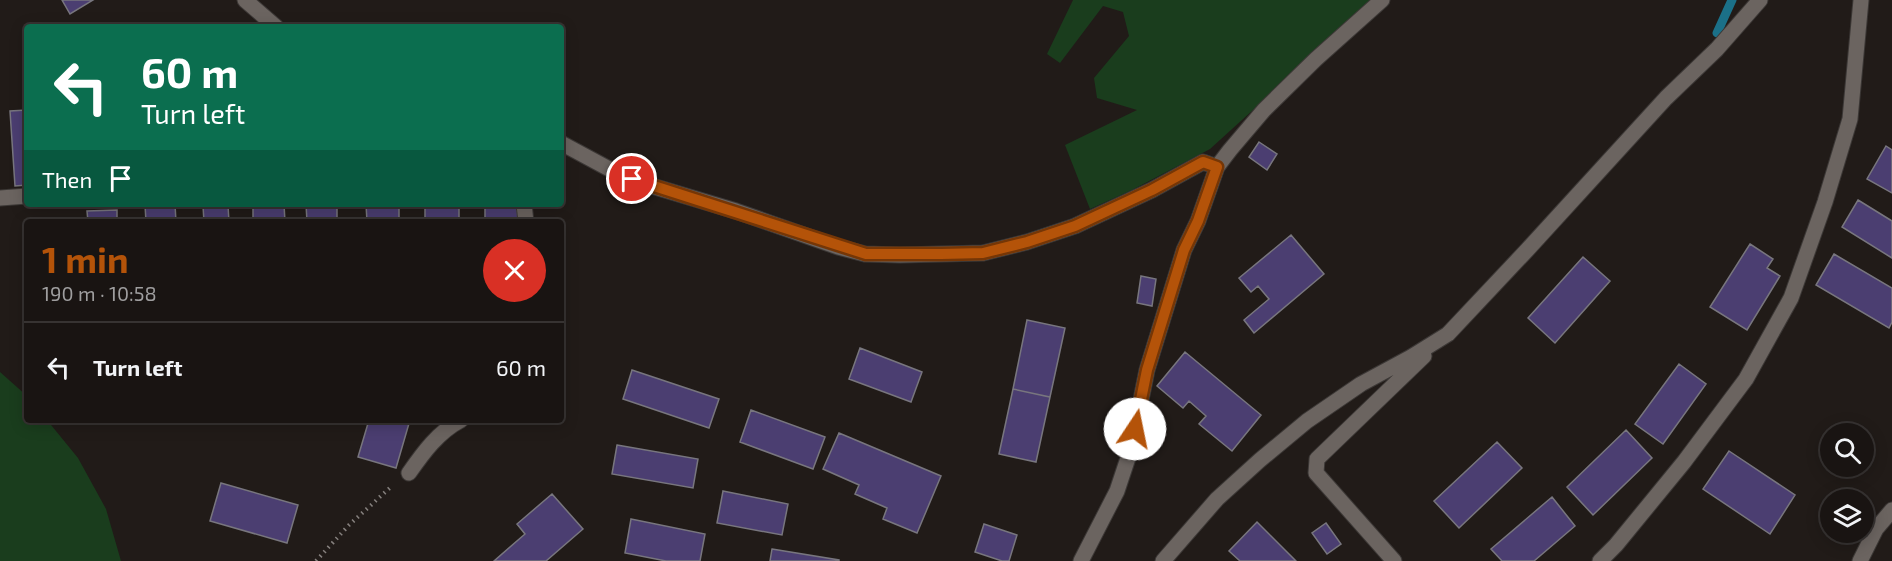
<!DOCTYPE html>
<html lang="en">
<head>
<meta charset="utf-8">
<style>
	body { margin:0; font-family:"Exo 2",sans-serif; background:#221d1b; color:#f1f3f6; height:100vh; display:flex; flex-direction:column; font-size:22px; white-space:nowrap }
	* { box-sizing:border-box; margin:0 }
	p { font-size:20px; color:#9f9e9f }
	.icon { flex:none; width:33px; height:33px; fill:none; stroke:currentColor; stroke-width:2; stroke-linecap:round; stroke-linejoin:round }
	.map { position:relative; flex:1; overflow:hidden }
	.panel { position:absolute; left:24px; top:219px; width:540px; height:204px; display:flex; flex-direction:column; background:#191412; border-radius:6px; box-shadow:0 3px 15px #0003,0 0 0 2px #373332 }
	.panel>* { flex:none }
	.guide { position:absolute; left:24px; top:24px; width:540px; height:183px; border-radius:6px; box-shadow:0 3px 15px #0003,0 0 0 2px #373332; background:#0b6e4f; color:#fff; overflow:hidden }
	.tools { position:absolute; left:1820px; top:423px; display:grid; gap:12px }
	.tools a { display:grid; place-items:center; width:54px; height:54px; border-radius:50%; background:#191412; box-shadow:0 3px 15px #0003,0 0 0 2px #373332; font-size:30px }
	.pin { position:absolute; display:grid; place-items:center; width:51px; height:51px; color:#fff; margin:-26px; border:3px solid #fff; border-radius:50%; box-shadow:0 2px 6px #0007 }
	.me { position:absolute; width:66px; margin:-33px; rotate:11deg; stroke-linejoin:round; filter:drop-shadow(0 0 4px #0008) }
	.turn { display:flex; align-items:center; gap:21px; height:126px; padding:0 18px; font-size:27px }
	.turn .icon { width:78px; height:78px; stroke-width:2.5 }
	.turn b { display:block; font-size:42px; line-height:51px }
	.then { display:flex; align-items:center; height:57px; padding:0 18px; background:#0003; gap:12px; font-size:22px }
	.round { display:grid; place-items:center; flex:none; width:63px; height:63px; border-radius:32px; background:#221d1b }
	.head { display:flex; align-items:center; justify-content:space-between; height:102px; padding:0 18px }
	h1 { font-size:36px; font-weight:700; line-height:45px; color:#b45309 }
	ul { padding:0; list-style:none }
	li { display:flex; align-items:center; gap:18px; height:90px; padding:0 18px; border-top:2px solid #373332 }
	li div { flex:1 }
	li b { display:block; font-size:22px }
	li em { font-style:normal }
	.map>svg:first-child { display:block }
	.green { fill:#1a3d1d }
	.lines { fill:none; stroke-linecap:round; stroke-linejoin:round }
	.stream { stroke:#1b7088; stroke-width:9 }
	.building { fill:#4b3e71; stroke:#78767e; stroke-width:1.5 }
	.minor-casing { stroke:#3c3836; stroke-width:17 }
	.path { stroke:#86817e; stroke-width:4; stroke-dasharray:1.5 4.5; stroke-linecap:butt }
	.minor { stroke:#6b6460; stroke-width:15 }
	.route-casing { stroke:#753606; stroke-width:15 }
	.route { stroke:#b45309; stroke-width:10 }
</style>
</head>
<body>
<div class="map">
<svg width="1892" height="561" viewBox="0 0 1892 561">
	<rect width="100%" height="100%" fill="#211b18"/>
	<!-- green -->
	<path class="green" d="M1073,0H1374L1210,149L1132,190L1090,209L1065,145L1137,110L1097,98L1094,78L1129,36L1123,12L1103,6L1060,63L1047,54Z
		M0,372L27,396V420H47L78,458L106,509L121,561H0Z"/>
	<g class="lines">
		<!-- stream -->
		<path class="stream" d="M1717,33L1732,0"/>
	</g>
	<!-- building -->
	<path class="building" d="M62,0H93L70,14Z
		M27,110V185L15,186L10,111Z
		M1259,142L1277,154L1267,170L1249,157Z
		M1886,146L1892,150V193L1867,179Z
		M1858,200L1892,221V258L1842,227Z
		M175,204L176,222H146L145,205Z
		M253,204H284L285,222H253Z
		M306,204H337V222H307Z
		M366,204H399V222H367Z
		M425,204H459V222H425Z
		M485,204H517L518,222H485Z
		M228,205L229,222H204L203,206Z
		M117,210V222H88L87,211Z
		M1291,235L1324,274L1254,333L1244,320L1269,299L1258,286L1251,292L1239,278Z
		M1750,244L1773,259L1767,268L1780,276L1747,330L1710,307Z
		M1834,254L1892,288V322L1889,328L1816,285Z
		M1583,257L1610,281L1555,343L1528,318Z
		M1141,276L1156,279L1152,306L1137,303Z
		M1027,320L1065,328L1050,397L1013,389Z
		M860,348L922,372L911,402L849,379Z
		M1185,352L1261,415L1232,451L1199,424L1206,416L1189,401L1183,408L1157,386Z
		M1679,364L1706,384L1663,444L1635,424Z
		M632,370L719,399L709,428L623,399Z
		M1013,389L1050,397L1036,462L999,454Z
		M751,410L825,437L813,469L740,442Z
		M369,420H410L396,468L358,457Z
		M1626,430L1652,458L1593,515L1567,487Z
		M839,433L941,476L917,533L883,519L887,508L855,494L859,485L823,469Z
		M1497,442L1522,468L1459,528L1434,501Z
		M617,445L698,459L693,488L612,474Z
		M1729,451L1795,495L1770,534L1703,489Z
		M221,483L298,505L287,543L210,521Z
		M723,491L788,504L782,535L717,523Z
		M552,494L583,529L546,561H494L525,534L517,524Z
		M1552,497L1575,526L1534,561H1502L1491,549Z
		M631,519L705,534L700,561H666L625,553Z
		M1257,522L1296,561H1240L1229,551Z
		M1326,523L1341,544L1327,554L1312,533Z
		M984,524L1017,535L1009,561H1002L975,552Z
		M772,549L839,560V561H770Z"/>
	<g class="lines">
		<defs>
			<path id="minor" d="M245,0L276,27
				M561,143L613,171L652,186L736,211L838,247L865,254L900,255L983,253L1027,242L1075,226L1152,190L1203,162L1217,167
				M0,198L27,196
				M524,204L526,222
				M409,473C423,453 438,432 461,420
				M1081,561L1117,491L1131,449L1147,370L1184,250L1198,221L1217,167L1230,150L1264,110L1316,59L1382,0
				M1163,561L1217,499L1260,460L1307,421L1361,384L1411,357L1448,334L1528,249L1666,98L1717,49L1760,0
				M1394,561L1316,473L1317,459L1424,356
				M1600,561L1616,545L1684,462L1746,379L1791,298L1825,202L1850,119L1861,0
				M1860,561L1876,529L1892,510"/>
		</defs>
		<!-- minor casing -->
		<use href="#minor" class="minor-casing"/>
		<!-- path -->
		<path class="path" d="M316,561L349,525L392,486"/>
		<!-- minor -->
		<use href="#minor" class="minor"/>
	</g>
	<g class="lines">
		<defs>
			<path id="route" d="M632,179L866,254H941L983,253L1027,242L1075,226L1152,190L1203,162L1217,167L1198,221L1184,250L1147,370L1135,429"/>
		</defs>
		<!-- route casing -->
		<use href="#route" class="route-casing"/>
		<!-- route -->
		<use href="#route" class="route"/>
	</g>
</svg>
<div class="tools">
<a><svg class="icon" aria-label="search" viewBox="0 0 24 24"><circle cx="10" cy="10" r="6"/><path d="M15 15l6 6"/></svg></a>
<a><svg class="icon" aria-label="layers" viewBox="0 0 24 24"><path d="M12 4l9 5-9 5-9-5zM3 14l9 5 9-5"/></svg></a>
</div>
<div class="pin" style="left:632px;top:179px;background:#d93025"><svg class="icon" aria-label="arrive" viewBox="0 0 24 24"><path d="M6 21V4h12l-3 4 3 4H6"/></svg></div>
<svg class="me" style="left:1135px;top:429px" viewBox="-20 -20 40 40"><circle r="19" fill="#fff"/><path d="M0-13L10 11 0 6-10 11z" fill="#b45309"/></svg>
<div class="guide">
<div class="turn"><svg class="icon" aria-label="left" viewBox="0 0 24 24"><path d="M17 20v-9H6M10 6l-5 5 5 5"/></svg><div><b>60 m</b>Turn left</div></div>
<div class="then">Then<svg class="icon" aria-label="arrive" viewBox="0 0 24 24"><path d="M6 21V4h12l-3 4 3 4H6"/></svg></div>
</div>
<section class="panel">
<div class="head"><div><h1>1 min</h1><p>190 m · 10:58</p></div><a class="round" style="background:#d93025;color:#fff"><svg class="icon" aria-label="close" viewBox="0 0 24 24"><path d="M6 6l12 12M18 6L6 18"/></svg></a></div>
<ul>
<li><svg class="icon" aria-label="left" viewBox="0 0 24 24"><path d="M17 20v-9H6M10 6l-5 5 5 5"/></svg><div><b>Turn left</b></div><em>60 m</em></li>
</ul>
</section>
</div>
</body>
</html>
